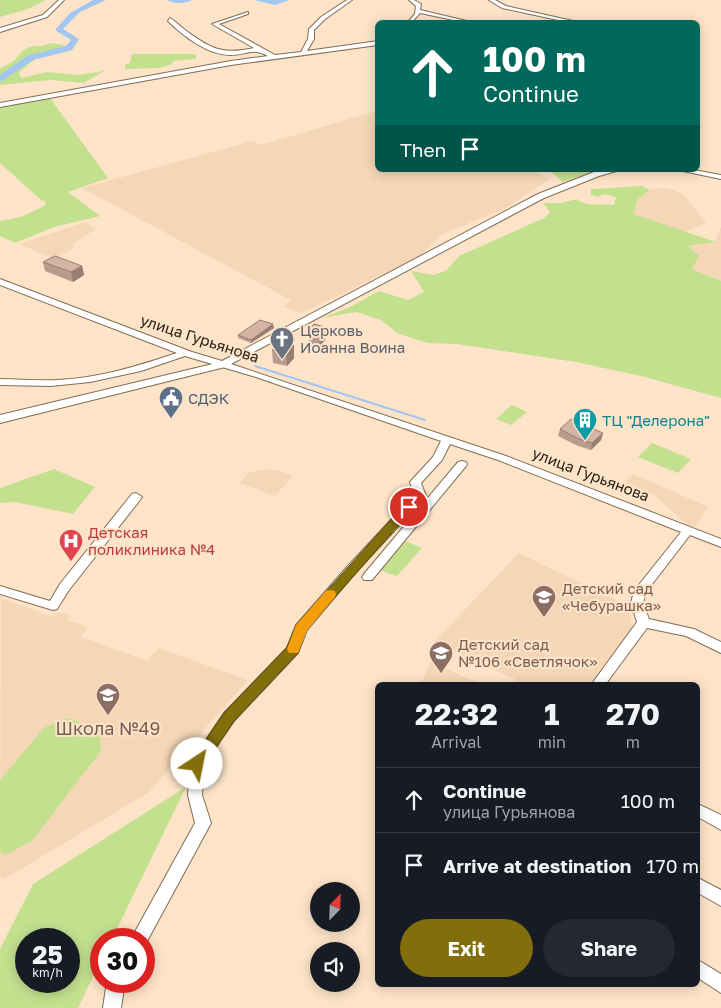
<!DOCTYPE html>
<html lang="en">
<head>
<meta charset="utf-8">
<style>
	body { margin:0; font-family:"Golos Text",sans-serif; background:#242831; color:#f1f3f6; height:100vh; display:flex; flex-direction:column; font-size:19px; white-space:nowrap }
	* { box-sizing:border-box; margin:0 }
	p { font-size:16px; color:#9ea1a6 }
	.icon { flex:none; width:28px; height:28px; fill:none; stroke:currentColor; stroke-width:2; stroke-linecap:round; stroke-linejoin:round }
	.map { position:relative; flex:1; overflow:hidden }
	.side { position:absolute; left:375px; top:682px; width:325px; height:305px; display:flex; flex-direction:column; background:#171b24; border-radius:8px; box-shadow:0 2px 12px #0003 }
	.side>* { flex:none }
	.banner { position:absolute; left:375px; top:20px; width:325px; height:152px; border-radius:8px; box-shadow:0 2px 12px #0003; background:#00695c; color:#fff; overflow:hidden }
	.needle { width:32px; rotate:23deg }
	.controls { position:absolute; left:310px; top:882px; display:grid; gap:10px }
	.controls a { display:grid; place-items:center; width:50px; height:50px; border-radius:50%; background:#171b24; box-shadow:0 2px 12px #0003; font-size:25px }
	.speed { position:absolute; left:15px; top:928px; display:flex; gap:10px; font-size:25px; font-weight:700; text-align:center }
	.speed>* { display:grid; place-content:center; width:65px; height:65px; border-radius:50%; background:#171b24; box-shadow:0 2px 12px #0003; line-height:1 }
	.speed small { font-size:12px; font-weight:400 }
	.speed .limit { border:8px solid #d22; background:#fff; color:#111 }
	.pin { position:absolute; display:grid; place-items:center; width:42px; height:42px; color:#fff; margin:-21px; border:2px solid #fff; border-radius:50%; box-shadow:0 1px 5px #0007 }
	.me { position:absolute; width:55px; margin:-28px; rotate:34deg; stroke-linejoin:round; filter:drop-shadow(0 0 4px #0008) }
	.turn { display:flex; align-items:center; gap:18px; height:105px; padding:0 25px; font-size:22px }
	.turn .icon { width:65px; height:65px; stroke-width:2.5 }
	.turn b { display:block; font-size:35px; line-height:42px }
	.then { display:flex; align-items:center; height:48px; padding:0 25px; background:#0003; gap:10px; font-size:19px }
	.eta { display:flex; justify-content:space-evenly; align-items:center; height:85px; text-align:center }
	.eta b { font-size:30px; font-weight:700; line-height:35px }
	.cta { display:flex; gap:10px; margin-top:auto; padding:10px 25px }
	.cta a { flex:1; height:58px; border-radius:30px; background:#826e0b; color:#fff; font-size:20px; font-weight:700; line-height:58px; text-align:center }
	.cta a+a { background:#242831; color:#f1f3f6 }
	ul { padding:0; list-style:none }
	li { display:flex; align-items:center; gap:15px; height:65px; padding:0 25px; border-top:1px solid #363941 }
	li div { flex:1 }
	li b { display:block; font-size:19px }
	li em { font-style:normal }
	.map>svg:first-child { display:block }
	.built { fill:#f5d6b6 }
	.green { fill:#c3e08f; fill-rule:evenodd }
	.lines { fill:none; stroke-linecap:round; stroke-linejoin:round }
	.stream { stroke:#a2c6f1; stroke-width:2 }
	.river { fill:#a2c6f1; fill-rule:evenodd }
	.minor-casing { stroke:#826c53; stroke-width:2 }
	.major-casing { stroke:#826c53; stroke-width:2 }
	.minor { fill:#fff; fill-rule:evenodd }
	.major { fill:#fff; fill-rule:evenodd }
	.wall { fill:#b89b8c }
	.shaded-wall { fill:#967e72 }
	.building { fill:#d6b4a3; stroke:#967e72 }
	.route { fill:#826e0b; stroke:#544807 }
	.slow { fill:#f59e0b }
	.labels { text-anchor:middle; dominant-baseline:central; stroke-width:4; stroke-linejoin:round; paint-order:stroke }
	.worship-label { font-size:15px; fill:#5b616d; stroke:#fde4c8; text-anchor:start }
	.street-label { font-size:15px; fill:#2a2116; stroke:#fde4c8 }
	.service-label { font-size:15px; fill:#4e5e75; stroke:#fde4c8; text-anchor:start }
	.culture-label { font-size:15px; fill:#0d838f; stroke:#fde4c8; text-anchor:start }
	.health-label { font-size:15px; fill:#be3a42; stroke:#fde4c8; text-anchor:start }
	.education-label { font-size:15px; fill:#785e54; stroke:#fde4c8; text-anchor:start }
	.near-education-label { font-size:18px; fill:#785e54; stroke:#fde4c8 }
</style>
</head>
<body>
<div class="map">
<svg width="721" height="1008" viewBox="0 0 721 1008">
	<rect width="100%" height="100%" fill="#fde4c8"/>
	<!-- built -->
	<path class="built" d="M377,111L378,170H531L550,179L506,208L441,235L420,256L302,313L284,307L291,300L82,188L253,141L261,145Z
		M667,188L683,194L706,223L685,232L633,214L638,199L652,189Z
		M86,222L96,229L73,244V248L62,255L54,259L19,244Z
		M721,227V281L692,269L688,246L715,242Z
		M266,469L279,471L293,476L275,496L240,483L248,473Z
		M633,474L709,507L695,527L688,525L654,495L625,482Z
		M519,553L628,606L633,631L592,685H527L434,642Z
		M1,598L53,617L57,612L70,616L67,620L88,627L81,637L148,661L158,648L248,680L149,792L4,879L0,877Z
		M431,662L483,685H420Z"/>
	<!-- green -->
	<path class="green" d="M0,0H46L28,9L0,17Z
		M50,43L64,45L70,51L37,58L19,72L21,78L47,72L78,75L105,71L83,83L51,80L0,85V68C4,66 8,65 11,63C17,59 20,52 26,49C34,44 43,48 50,43Z
		M132,54H196V59L173,61L172,64L160,68L125,69V64L130,63Z
		M50,98L108,178L68,192L100,216L54,227L15,243L0,236V221L21,217L46,205L44,200L42,201L0,163V107Z
		M549,170H598L563,182Z
		M642,186L650,190L638,199L633,214L716,242L688,246L699,256L692,269L721,281V398L641,376L576,362L457,344L427,343L397,333L381,320L357,312L321,318L348,308L379,291L408,300L424,292L411,271L434,275L447,270L459,256L544,218L550,212L543,203H561L577,199C587,208 602,203 614,205L616,197L604,194L598,197L591,195V189Z
		M512,405L527,412L511,425L496,419Z
		M652,443L691,459L678,473L638,457Z
		M54,469L95,487L73,514L15,502L0,503V488Z
		M403,540L422,548L397,576L379,570Z
		M69,718L99,730L101,751L32,841L5,855L0,852V780L44,728Z
		M186,787L112,939H101V960L78,1008H0V949L33,884ZM26,939H69V981H26Z"/>
	<g class="lines">
		<!-- stream -->
		<path class="stream" d="M255,366L425,420"/>
		<!-- river -->
		<path class="river" d="M93,0H106L80,12L63,29L79,39L72,50L33,60L0,82V75L27,56L66,46L71,40L55,30L70,13Z
			M167,0H192C186,4 173,4 167,0Z
			M254,0H290L275,5Z"/>
		<defs>
			<path id="minor" d="M59,0H64L47,17L0,32V28L43,15Z
				M347,0H352L325,19L314,30V39L307,51L378,41V45L231,65L0,107V103L231,61L268,56C252,47 248,55 230,55C208,55 183,36 168,21L170,18C175,21 180,26 185,30C211,49 222,55 254,48L212,24L248,12V14L219,24L275,55L301,52L308,39L309,29L321,17Z
				M409,0H414L421,4L420,10L471,22H463L420,13L412,22H408L415,14L416,6Z
				M489,0H495L506,6L573,21L567,22L502,8Z
				M606,170H620L599,176L544,198L231,364L506,456L721,539V547L690,535L646,592L643,603L649,619L694,629L721,642V653L686,636L647,628L605,685H591L637,622L631,603L634,591L681,532L498,460L450,444L442,460L421,483L426,496L424,499L355,573L307,630L298,653L234,721L204,765L202,795L211,823L145,945L144,939H131L195,823L188,795L190,764L192,760L224,713L287,648L296,625L347,567L414,495L410,482L433,457L441,441L256,377L185,356L141,371L90,382L51,386L0,385V379C19,379 38,381 58,380C99,378 138,366 177,353L0,285V279L192,352L222,361L538,194L594,172Z
				M678,170H694L721,175V179Z
				M462,461L466,462L467,464L466,466L372,580H364L362,577L364,574L458,462Z
				M136,493L142,497L140,500L69,590L57,609L53,610L0,594V586L50,601L60,584L132,494Z
				M698,804L721,815V830L698,817Z
				M698,878L721,890V906L698,893Z
				M698,960L721,974V993L698,978Z
				M107,981H125L121,1008H103Z"/>
			<path id="major" d="M221,362L225,363L227,365L225,367L0,423V415Z"/>
		</defs>
		<!-- minor casing -->
		<use href="#minor" class="minor-casing"/>
		<!-- major casing -->
		<use href="#major" class="major-casing"/>
		<!-- minor -->
		<use href="#minor" class="minor"/>
		<!-- major -->
		<use href="#major" class="major"/>
	</g>
	<!-- wall -->
	<path class="wall" d="M43,262L82,266L84,275L73,282L45,271Z
		M314,324L325,340L320,346L309,343V330Z
		M274,328L251,343L238,338V335Z
		M280,342L294,358L287,366L273,363L272,350Z
		M560,429L603,433L601,440L591,450L578,446L558,436Z"/>
	<!-- shaded-wall -->
	<path class="shaded-wall" d="M82,266L84,275L73,282L71,272Z
		M273,324L274,328L251,343V340Z
		M325,327V340L320,346L319,333Z
		M294,345V358L287,366L286,353Z
		M603,433L601,440L591,450L592,443Z"/>
	<!-- building -->
	<path class="building" d="M55,256L82,266L71,272L43,262Z
		M260,320L273,324L251,340L238,335Z
		M314,324L325,327L319,333L309,330Z
		M280,342L294,345L286,353L272,350Z
		M571,419L603,433L592,443L579,439L560,429Z"/>
	<!-- route -->
	<path class="route" d="M409,503L415,507L413,509L306,630L298,653L234,721L202,768L197,770L192,768L190,764L192,760L224,713L287,647L296,625L405,504Z"/>
	<!-- slow -->
	<path class="slow" d="M330,590L335,591L336,594L335,597L307,630L298,653H289L287,649L296,625L326,591Z"/>
	<!-- icons -->
	<defs>
		<symbol id="church-pin" viewBox="-11 -11 22 30"><path d="M0 17L-7.5 6A9.5 9.5 0 1 1 7.5 6Z" fill="#6b7280" stroke="#fde4c8"/><path d="M-1.2-6h2.4v3.5h3.3v2.4h-3.3V6h-2.4V-.1h-3.3v-2.4h3.3Z" fill="#fff"/></symbol>
		<symbol id="civic-pin" viewBox="-11 -11 22 30"><path d="M0 17L-7.5 6A9.5 9.5 0 1 1 7.5 6Z" fill="#5c6f8a" stroke="#fde4c8"/><path d="M-.6-6.5H3V-4.5H.6V-3L4-1V1h2V6H-6V1h2V-1L-.6-3ZM-1.2 2.5V6h2.4V2.5Z" fill="#fff"/></symbol>
		<symbol id="building-pin" viewBox="-11 -11 22 30"><path d="M0 17L-7.5 6A9.5 9.5 0 1 1 7.5 6Z" fill="#0f9aa8" stroke="#fde4c8"/><path d="M-4-6H4V6H1V3H-1V6H-4ZM-2.5-4.3h1.7v1.8h-1.7ZM.8-4.3h1.7v1.8H.8ZM-2.5-1h1.7V.8h-1.7ZM.8-1h1.7V.8H.8Z" fill="#fff"/></symbol>
		<symbol id="hospital-pin" viewBox="-11 -11 22 30"><path d="M0 17L-7.5 6A9.5 9.5 0 1 1 7.5 6Z" fill="#e0444e" stroke="#fde4c8"/><path d="M-5-5h3v3.5h4V-5h3V5h-3V1.5h-4V5h-3Z" fill="#fff"/></symbol>
		<symbol id="school-pin" viewBox="-11 -11 22 30"><path d="M0 17L-7.5 6A9.5 9.5 0 1 1 7.5 6Z" fill="#8d6e63" stroke="#fde4c8"/><path d="M0-5L7-2L0 1L-7-2ZM-4 1L0 2.5L4 1V4Q0 6-4 4Z" fill="#fff"/></symbol>
	</defs>
	<g fill-rule="evenodd">
		<use href="#church-pin" x="268" y="325" width="28" height="38"/>
		<use href="#civic-pin" x="157" y="384" width="28" height="38"/>
		<use href="#building-pin" x="571" y="406" width="28" height="38"/>
		<use href="#hospital-pin" x="57" y="527" width="28" height="38"/>
		<use href="#school-pin" x="530" y="583" width="28" height="38"/>
		<use href="#school-pin" x="427" y="639" width="28" height="38"/>
		<use href="#school-pin" x="94" y="681" width="28" height="38"/>
	</g>
	<g class="labels">
		<!-- worship labels -->
		<g class="worship-label">
			<text x="300" y="330">Церковь<tspan x="300" dy="17">Иоанна Воина</tspan></text>
		</g>
		<!-- street labels -->
		<g class="street-label">
			<text transform="translate(200 338) rotate(18)">улица Гурьянова</text>
			<text transform="translate(591 474) rotate(21)">улица Гурьянова</text>
		</g>
		<!-- service labels -->
		<g class="service-label">
			<text x="188" y="398">СДЭК</text>
		</g>
		<!-- culture labels -->
		<g class="culture-label">
			<text x="602" y="420">ТЦ "Делерона"</text>
		</g>
		<!-- health labels -->
		<g class="health-label">
			<text x="88" y="532">Детская<tspan x="88" dy="17">поликлиника №4</tspan></text>
		</g>
		<!-- education labels -->
		<g class="education-label">
			<text x="562" y="588">Детский сад<tspan x="562" dy="17">«Чебурашка»</tspan></text>
			<text x="458" y="644">Детский сад<tspan x="458" dy="17">№106 «Светлячок»</tspan></text>
		</g>
		<!-- near-education labels -->
		<g class="near-education-label">
			<text x="108" y="728">Школа №49</text>
		</g>
	</g>
</svg>
<div class="controls">
<a><svg class="needle" viewBox="-14 -14 28 28"><path d="M0-13l5 13h-10z" fill="#e53935"/><path d="M0 13l5-13h-10z" fill="#9ea1a6"/></svg></a>
<a><svg class="icon" aria-label="sound" viewBox="0 0 24 24"><path d="M4 9h4l5-4v14l-5-4H4zM17 9q2 3 0 6"/></svg></a>
</div>
<div class="speed"><div>25<small>km/h</small></div><div class="limit">30</div></div>
<div class="pin" style="left:409px;top:507px;background:#d93025"><svg class="icon" aria-label="arrive" viewBox="0 0 24 24"><path d="M6 21V4h12l-3 4 3 4H6"/></svg></div>
<svg class="me" style="left:197px;top:764px" viewBox="-20 -20 40 40"><circle r="19" fill="#fff"/><path d="M0-13L10 11 0 6-10 11z" fill="#826e0b"/></svg>
<div class="banner">
<div class="turn"><svg class="icon" aria-label="ahead" viewBox="0 0 24 24"><path d="M12 20V5M6 11l6-6 6 6"/></svg><div><b>100 m</b>Continue</div></div>
<div class="then">Then<svg class="icon" aria-label="arrive" viewBox="0 0 24 24"><path d="M6 21V4h12l-3 4 3 4H6"/></svg></div>
</div>
<section class="side">
<div class="eta">
<div><b>22:32</b><p>Arrival</p></div>
<div><b>1</b><p>min</p></div>
<div><b>270</b><p>m</p></div>
</div>
<ul>
<li><svg class="icon" aria-label="ahead" viewBox="0 0 24 24"><path d="M12 20V5M6 11l6-6 6 6"/></svg><div><b>Continue</b><p>улица Гурьянова</p></div><em>100 m</em></li>
<li><svg class="icon" aria-label="arrive" viewBox="0 0 24 24"><path d="M6 21V4h12l-3 4 3 4H6"/></svg><div><b>Arrive at destination</b></div><em>170 m</em></li>
</ul>
<div class="cta"><a>Exit</a><a>Share</a></div>
</section>
</div>
</body>
</html>
